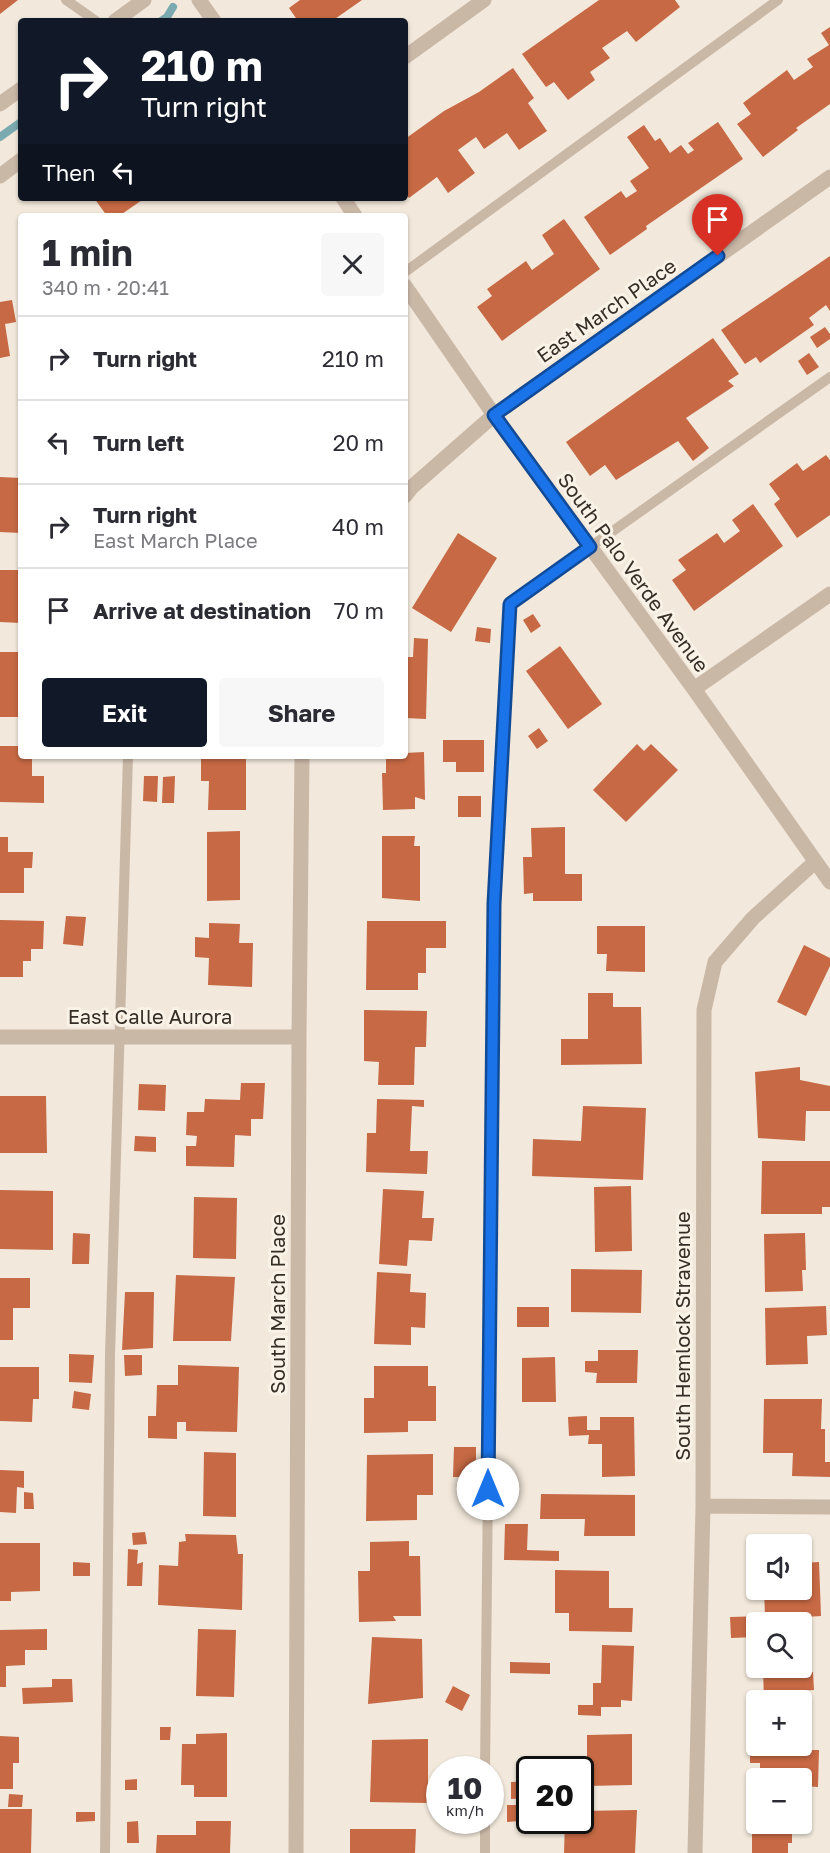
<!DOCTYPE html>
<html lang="en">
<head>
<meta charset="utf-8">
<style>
	body { margin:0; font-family:"Golos Text",sans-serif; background:#f7f7f7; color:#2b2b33; height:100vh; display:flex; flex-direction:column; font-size:22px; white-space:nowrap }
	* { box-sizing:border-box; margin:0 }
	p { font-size:20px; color:#7c7c81 }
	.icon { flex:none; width:33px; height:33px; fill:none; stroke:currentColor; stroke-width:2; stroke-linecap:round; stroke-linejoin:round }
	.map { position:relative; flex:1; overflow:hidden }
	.details { position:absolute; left:18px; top:213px; width:390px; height:546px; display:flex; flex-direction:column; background:#fff; border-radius:6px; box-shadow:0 2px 4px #0004 }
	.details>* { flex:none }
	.hud { position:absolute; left:18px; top:18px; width:390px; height:183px; border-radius:6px; box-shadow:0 2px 4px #0004; background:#111827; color:#fff; overflow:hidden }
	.buttons { position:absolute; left:746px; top:1534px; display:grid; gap:12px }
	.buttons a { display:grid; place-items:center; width:66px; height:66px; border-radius:6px; background:#fff; box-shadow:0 2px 4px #0004; font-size:30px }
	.speed { position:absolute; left:426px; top:1756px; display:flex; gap:12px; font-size:30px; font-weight:700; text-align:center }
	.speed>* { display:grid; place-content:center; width:78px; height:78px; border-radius:50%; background:#fff; box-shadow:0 2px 4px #0004; line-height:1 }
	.speed small { font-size:15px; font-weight:400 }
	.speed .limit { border:3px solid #111; border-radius:9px; background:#fff; color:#111 }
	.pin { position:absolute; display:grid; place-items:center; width:51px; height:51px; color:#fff; margin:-62px -26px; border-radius:50% 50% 50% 0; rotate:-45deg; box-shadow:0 0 6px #0007 }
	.pin .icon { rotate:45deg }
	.me { position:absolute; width:66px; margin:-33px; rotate:0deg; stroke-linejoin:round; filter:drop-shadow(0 0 4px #0008) }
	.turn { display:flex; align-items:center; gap:21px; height:126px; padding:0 24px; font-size:27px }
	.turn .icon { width:78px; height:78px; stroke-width:2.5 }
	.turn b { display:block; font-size:42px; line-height:51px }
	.then { display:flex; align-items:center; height:57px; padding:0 24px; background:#0003; gap:12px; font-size:22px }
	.round { display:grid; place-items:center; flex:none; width:63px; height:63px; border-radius:6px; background:#f7f7f7 }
	.summary { display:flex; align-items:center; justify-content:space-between; height:102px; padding:0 24px }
	h1 { font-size:36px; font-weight:700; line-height:45px }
	.primary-button { display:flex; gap:12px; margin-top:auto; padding:12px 24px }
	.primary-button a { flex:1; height:69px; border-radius:6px; background:#111827; color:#fff; font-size:24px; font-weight:700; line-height:69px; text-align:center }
	.primary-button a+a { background:#f7f7f7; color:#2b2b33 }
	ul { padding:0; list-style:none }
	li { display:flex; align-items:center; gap:18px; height:84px; padding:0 24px; border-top:2px solid #e1e1e2 }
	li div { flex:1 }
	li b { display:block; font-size:22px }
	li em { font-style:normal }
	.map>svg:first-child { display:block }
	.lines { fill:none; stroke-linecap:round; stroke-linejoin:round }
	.stream { stroke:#7aaaaf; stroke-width:8 }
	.building { fill:#c66944 }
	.service { stroke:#cab8a7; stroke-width:10 }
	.minor { stroke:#cab8a7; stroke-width:15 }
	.tertiary { stroke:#cab8a7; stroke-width:15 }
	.route-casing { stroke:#114b97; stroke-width:15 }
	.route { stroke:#1a73e8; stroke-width:10 }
	.labels { text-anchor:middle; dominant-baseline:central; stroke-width:6; stroke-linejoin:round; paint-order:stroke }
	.street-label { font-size:20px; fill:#362d27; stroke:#f9f2e7 }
</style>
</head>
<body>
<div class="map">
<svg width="830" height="1853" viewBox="0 0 830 1853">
	<rect width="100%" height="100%" fill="#f2e8db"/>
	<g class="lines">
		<!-- stream -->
		<path class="stream" d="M161,21L167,17L173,7
			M0,137L21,122"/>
	</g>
	<!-- building -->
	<path class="building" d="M0,0H18L0,14Z
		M300,0H362L332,21H298L289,8Z
		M599,0H675L680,7L636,42L627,31L602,48L610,58L590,72L595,80L568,100L554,82L546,87L522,54Z
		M830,27V104L796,128L798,130L763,157L737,124L751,114L743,103L787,70L794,80L813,67L807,59L829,45L821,33Z
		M513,68L534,98L528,103L547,131L519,150L507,133L484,149L476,137L458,150L475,173L448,193L437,177L409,198L405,192V139L444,111L479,92Z
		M718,122L743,159L646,226L647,229L610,255L584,217L621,191L626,198L637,191L630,181L649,168L627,137L644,125L655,141L660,138L670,153L681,145L688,154L694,150L688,143Z
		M94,198H145L119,216H107Z
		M564,219L600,269L502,341L477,307L492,296L487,289L526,261L532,270L554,254L542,235Z
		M830,256V311L826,305L809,318L814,325L760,363L756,357L745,364L721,330Z
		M12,300L16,322L5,324L10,356L0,358V302Z
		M825,327L830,334V339L817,348L810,337Z
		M713,338L739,374L728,381L734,386L686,418L709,448L693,461L678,441L616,480L605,465L590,476L566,442Z
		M809,353L819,367L807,375L798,361Z
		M826,455L830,460V515L797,538L774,504L780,499L769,484L797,463L803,471Z
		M0,477L21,478V533L0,532Z
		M753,504L783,546L694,611L672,580L686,570L678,560L717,533L724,543L740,531L732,520Z
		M458,533L497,558L451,632L412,608Z
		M0,570H21V623L0,622Z
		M533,614L541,626L531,633L523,620Z
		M477,627L491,629L490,643L475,641Z
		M414,638L428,639L426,719L405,718V657H413Z
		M560,646L602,704L568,729L526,671Z
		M0,652H21V717H0Z
		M539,728L548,741L537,749L528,736Z
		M443,740H484V772H456V762H443Z
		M637,744L644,751L651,744L678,770L626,822L593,790Z
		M0,746H21V756H32V776H44V803L0,802Z
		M424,752L425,800L415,797V809L383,810L382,773H386V756H405V753Z
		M201,756H246V810H208L209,781H201Z
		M144,776H158L157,802L143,801Z
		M175,776L174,803H162L163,777Z
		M458,796H481V817H458Z
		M565,827V874H582V901H533V893L524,894L523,857H532L531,828Z
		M240,831V900L207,901V832Z
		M382,836H415L414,846H420V901L382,898Z
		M0,837H8V852H33L32,868H24V893H0Z
		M66,916L86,917L83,946L63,944Z
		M0,920L44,921L43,949H31V961H23V977H0Z
		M367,921H446V948H426V973H418V990H366Z
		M209,923L240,924L239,943H253L252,987L208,985L209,958L195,957V937L209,938Z
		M597,926H645V972L606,971L607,954H597Z
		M804,945L830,958V966L806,1016L777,1002Z
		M588,993H613V1007H641L642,1064L561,1065V1039H588Z
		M364,1010L427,1011L426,1047H415L414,1085H378L379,1062L364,1061Z
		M800,1067V1080L830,1086V1111H806L805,1141L758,1138L755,1072Z
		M241,1083H265L263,1119H251V1136L235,1135L234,1167L186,1166V1146H196L197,1136L186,1135L187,1112H204L205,1099L240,1100Z
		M139,1084L166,1085L165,1111L138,1110Z
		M0,1096H46L47,1153H0Z
		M377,1099L424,1100V1107L412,1106L410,1151H428L427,1174L366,1172L367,1133H376Z
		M583,1106L646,1108L643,1180L532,1176L533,1139L581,1141Z
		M135,1136L156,1137V1152L134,1151Z
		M762,1161H830V1207H822V1214H761Z
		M631,1186L632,1251L595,1252L594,1187Z
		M383,1189L424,1191L422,1218H434L432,1241L409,1240L407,1266L379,1264Z
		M0,1190L53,1191V1250L0,1249Z
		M194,1197L237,1198L236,1259L193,1258Z
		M73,1233L90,1234L89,1264H72Z
		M805,1233L806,1270H802L803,1291L765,1292L764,1234Z
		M571,1269L642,1270L641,1313L571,1312Z
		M377,1272L411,1274L410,1292L426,1293L425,1328L411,1327V1345L374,1344Z
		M176,1275L235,1277L231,1341H173Z
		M0,1278H30V1308H13V1340H0Z
		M125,1292H154L153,1348L122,1350Z
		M826,1306L827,1335L807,1336L808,1364L766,1365L765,1308Z
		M517,1307H549V1327H517Z
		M598,1350H638L637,1383H596L597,1373L585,1372V1361H598Z
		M69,1354L94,1355L92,1383L69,1382Z
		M124,1355H142V1375L125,1376Z
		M555,1357L556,1402H522V1358Z
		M178,1365L239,1367L237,1432L186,1431V1422H177V1439L148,1438V1416H156L157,1385H178Z
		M374,1366H428V1386H436V1421H408V1432L364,1433V1398H374Z
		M0,1367H39V1399H33L32,1422L0,1421Z
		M74,1391L91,1394L89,1410L72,1408Z
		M764,1399H822L821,1429H825V1462H830V1477L792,1476L793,1453H763Z
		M587,1416V1430H600V1417H634L635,1476L602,1477V1444H588L589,1435L569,1436L568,1417Z
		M454,1447H476V1477H453Z
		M204,1452L236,1453V1517L203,1516Z
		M433,1454V1495H417V1520L366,1521L367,1455Z
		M0,1470L24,1471V1488L17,1487L16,1513L0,1512Z
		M24,1492L33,1493L34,1509H24Z
		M541,1494L635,1495V1536H584L585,1519H540Z
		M505,1524H528L527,1550L559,1551V1561L504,1560Z
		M145,1532L147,1544L133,1545L132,1533Z
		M185,1534L236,1535L238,1554H243L242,1610L158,1605L159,1565L178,1566L179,1542L186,1541Z
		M409,1541V1556H420L421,1616H393L396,1621L359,1622L358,1571H370V1542Z
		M0,1543H40V1591L11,1592V1601H0Z
		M128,1549L138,1550L137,1564L143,1562L142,1586H127Z
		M73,1562L90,1563V1576H73Z
		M819,1562L821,1616L806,1617V1635H801V1623H756V1637L731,1638L730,1617L765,1616L764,1590H801V1563Z
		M555,1570L609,1571V1608H633L632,1632L569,1631V1613H555Z
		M47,1629V1650H25V1665L6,1666V1687H0V1630Z
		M198,1629L236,1630L234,1697L196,1696Z
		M372,1637L422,1639L423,1698L368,1704Z
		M801,1642H804V1673L813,1672L814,1690L793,1691L794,1701H764L763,1668H801Z
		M602,1645L634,1646L632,1701L621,1700V1707H601V1716L578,1715V1705H593V1683H601Z
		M510,1662L550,1663V1674L510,1673Z
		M52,1679H72L73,1702L23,1704L22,1688L52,1687Z
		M453,1686L470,1695L462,1711L445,1702Z
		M801,1720L808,1721V1750H819L818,1787L801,1786V1779H760V1763H750V1749H760V1746H801Z
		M160,1727H171L170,1740H160Z
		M227,1733V1797H194V1785H181L182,1744H196V1734Z
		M632,1734V1785L587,1786V1735Z
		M0,1736L19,1737V1763H13V1789H0Z
		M428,1739V1803L370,1802L372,1740Z
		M137,1779V1790H125V1780Z
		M530,1781V1798L511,1799V1782Z
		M9,1794L23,1795L22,1807H8Z
		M507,1805H518L519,1821L507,1822Z
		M752,1805H756V1824H792V1843H788V1853H752Z
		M0,1809H32L31,1853H0Z
		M637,1810L635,1853H564L565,1821H580V1811Z
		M76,1812H95V1821L76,1822Z
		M138,1821L139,1843H127V1822Z
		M196,1821H231L230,1853H156L157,1835H196Z
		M350,1829H416L415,1853H350Z"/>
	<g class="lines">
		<!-- service -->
		<path class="service" d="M66,0L96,21
			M405,272L778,0
			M485,1770L494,904L510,604L830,377
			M105,1853L110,1355L128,756
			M485,1853V1821"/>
		<!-- minor -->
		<path class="minor" d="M343,198L355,216
			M405,286L494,415L694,689L830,882
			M405,496L412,487L494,415L830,177
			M694,689L830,594
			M0,1037H299
			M703,1506L830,1507
			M296,1853L299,1037L302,756
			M695,1853L703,1506L704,1010L715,962L753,918L815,862"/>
		<!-- tertiary -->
		<path class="tertiary" d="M199,0L214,21
			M115,21L144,0
			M405,57L484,0
			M0,104L21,89
			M0,176L21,160"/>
	</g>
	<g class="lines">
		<defs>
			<path id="route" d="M488,1489L494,904L510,604L590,547L494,415L718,256"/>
		</defs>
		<!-- route casing -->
		<use href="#route" class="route-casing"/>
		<!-- route -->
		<use href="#route" class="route"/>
	</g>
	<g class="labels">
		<!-- street labels -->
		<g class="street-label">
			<text transform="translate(606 310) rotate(-35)">East March Place</text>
			<text transform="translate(634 572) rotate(54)">South Palo Verde Avenue</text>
			<text x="150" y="1016">East Calle Aurora</text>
			<text transform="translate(277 1304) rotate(-90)">South March Place</text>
			<text transform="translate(682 1336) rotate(-90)">South Hemlock Stravenue</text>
		</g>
	</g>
</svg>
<div class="buttons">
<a><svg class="icon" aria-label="sound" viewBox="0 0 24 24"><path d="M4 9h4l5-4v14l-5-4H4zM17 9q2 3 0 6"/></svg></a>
<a><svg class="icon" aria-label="search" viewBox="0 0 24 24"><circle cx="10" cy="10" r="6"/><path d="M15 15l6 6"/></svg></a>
<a>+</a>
<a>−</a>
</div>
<div class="speed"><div>10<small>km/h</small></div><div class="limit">20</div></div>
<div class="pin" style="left:718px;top:256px;background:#d93025"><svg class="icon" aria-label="arrive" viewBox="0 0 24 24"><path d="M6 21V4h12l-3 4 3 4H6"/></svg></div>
<svg class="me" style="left:488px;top:1489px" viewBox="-20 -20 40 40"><circle r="19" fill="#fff"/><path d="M0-13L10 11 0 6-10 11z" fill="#1a73e8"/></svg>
<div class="hud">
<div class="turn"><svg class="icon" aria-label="right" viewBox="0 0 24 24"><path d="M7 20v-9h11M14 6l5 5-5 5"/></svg><div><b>210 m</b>Turn right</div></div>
<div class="then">Then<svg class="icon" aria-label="left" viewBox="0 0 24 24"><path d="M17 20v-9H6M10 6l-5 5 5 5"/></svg></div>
</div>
<section class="details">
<div class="summary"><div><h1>1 min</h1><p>340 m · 20:41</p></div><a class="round"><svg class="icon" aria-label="close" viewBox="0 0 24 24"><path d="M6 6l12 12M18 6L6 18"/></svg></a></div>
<ul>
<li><svg class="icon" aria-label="right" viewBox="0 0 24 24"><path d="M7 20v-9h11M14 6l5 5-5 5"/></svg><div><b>Turn right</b></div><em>210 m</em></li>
<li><svg class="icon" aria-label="left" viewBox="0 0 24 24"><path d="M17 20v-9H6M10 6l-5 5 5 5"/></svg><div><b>Turn left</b></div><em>20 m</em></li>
<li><svg class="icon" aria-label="right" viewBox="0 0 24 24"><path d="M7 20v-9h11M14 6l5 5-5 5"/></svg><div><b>Turn right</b><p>East March Place</p></div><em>40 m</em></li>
<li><svg class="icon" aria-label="arrive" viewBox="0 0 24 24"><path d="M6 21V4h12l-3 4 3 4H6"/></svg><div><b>Arrive at destination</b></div><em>70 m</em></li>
</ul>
<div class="primary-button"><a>Exit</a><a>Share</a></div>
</section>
</div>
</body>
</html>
